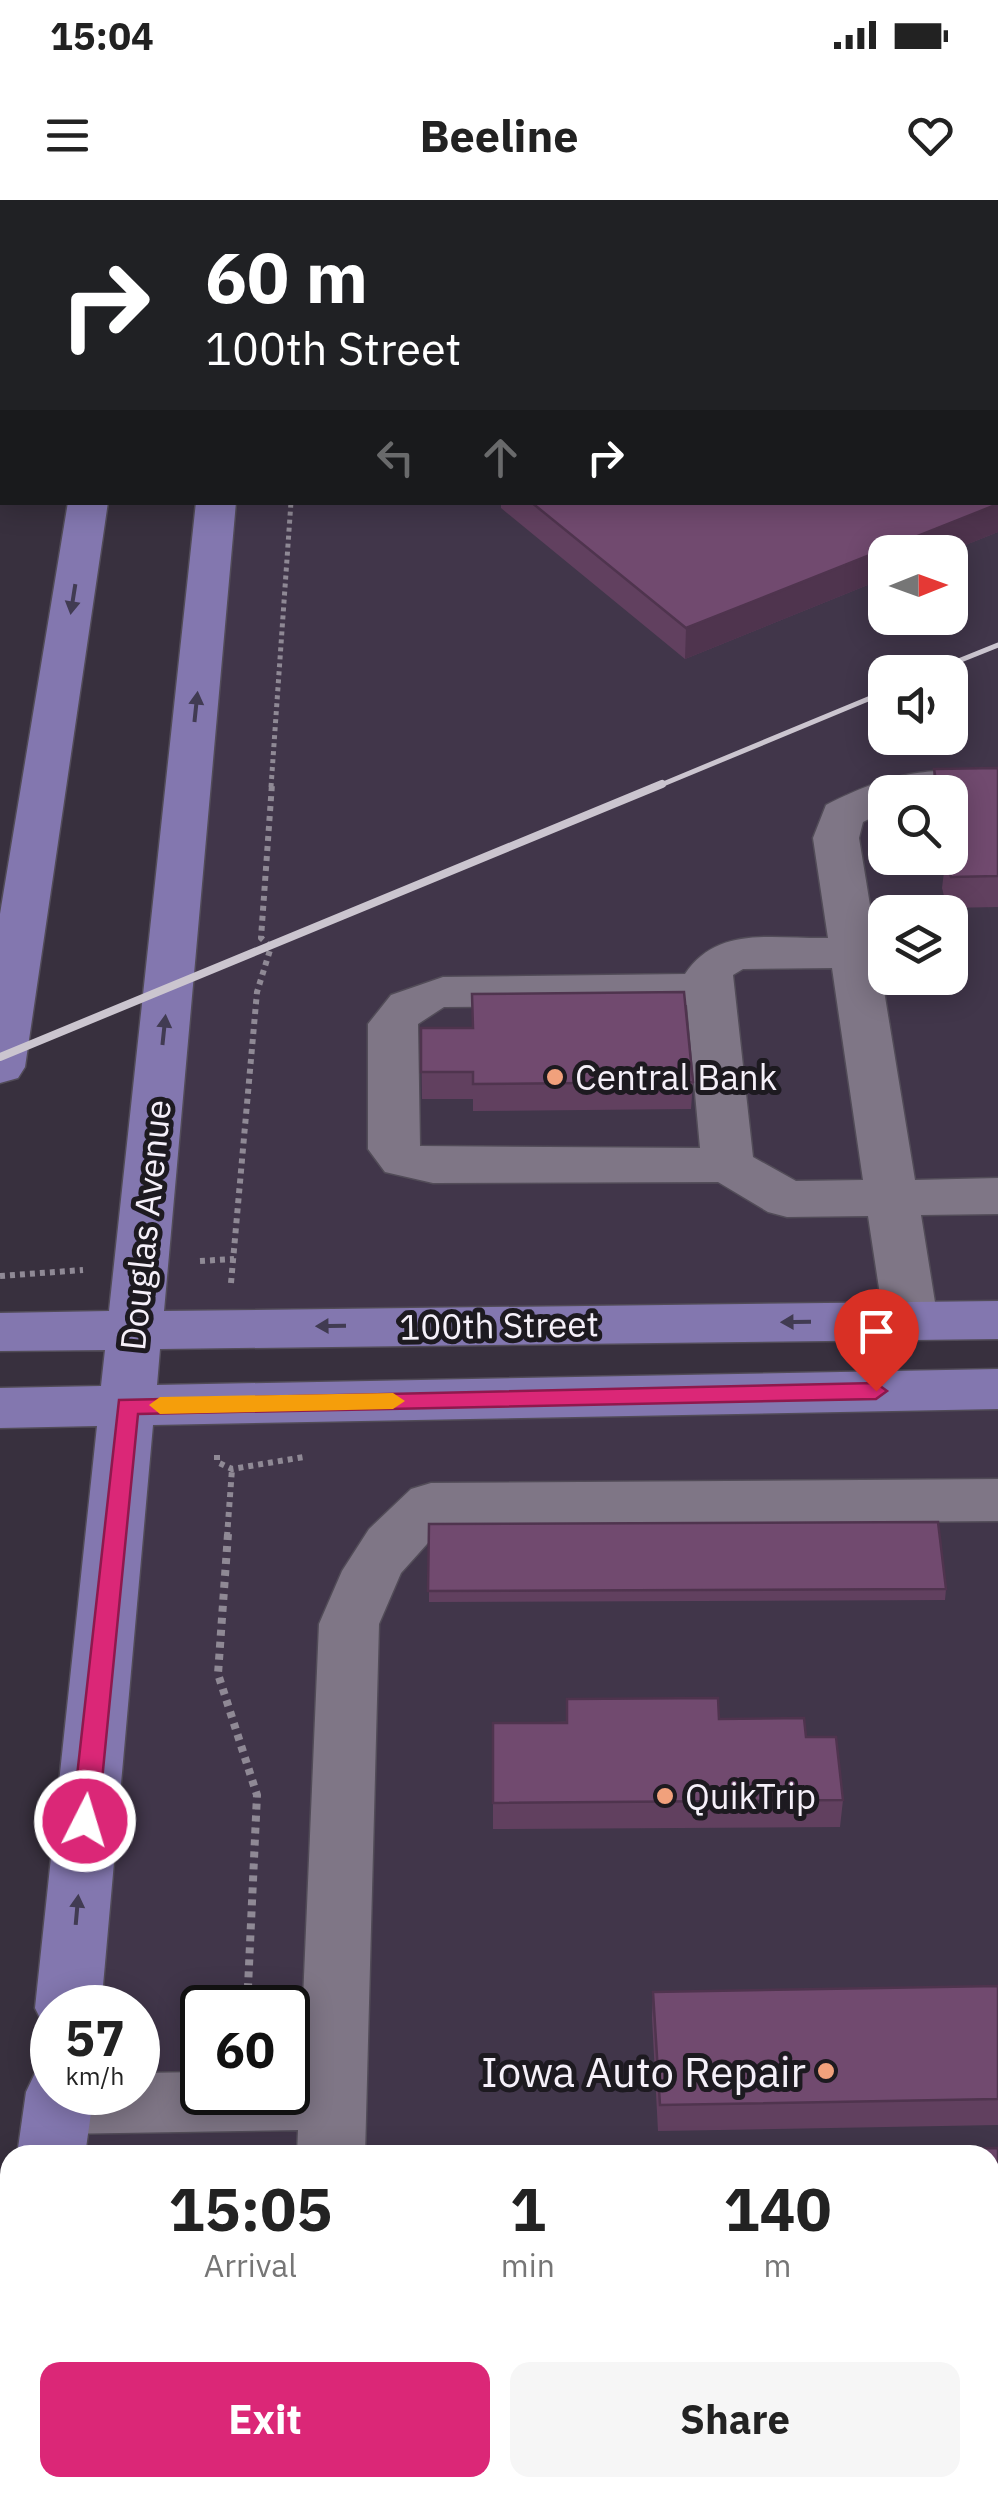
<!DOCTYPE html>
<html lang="en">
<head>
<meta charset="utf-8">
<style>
	body { margin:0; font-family:"IBM Plex Sans",sans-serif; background:#f6f6f6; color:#222; height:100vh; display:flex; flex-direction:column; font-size:38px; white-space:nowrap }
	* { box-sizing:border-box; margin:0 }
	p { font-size:32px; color:#767676 }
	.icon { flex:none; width:55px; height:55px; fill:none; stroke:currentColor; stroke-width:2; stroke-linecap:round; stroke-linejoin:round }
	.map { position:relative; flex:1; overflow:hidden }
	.drawer { position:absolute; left:0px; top:1945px; width:1000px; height:352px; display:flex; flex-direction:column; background:#fff; border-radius:30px 30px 0 0; box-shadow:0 5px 25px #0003 }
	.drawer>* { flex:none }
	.guide { position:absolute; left:0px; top:0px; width:1000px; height:305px; box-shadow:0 5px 25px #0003; background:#202124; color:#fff; overflow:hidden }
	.needle { width:65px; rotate:89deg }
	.fabs { position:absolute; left:868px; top:335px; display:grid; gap:20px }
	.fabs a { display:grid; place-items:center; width:100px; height:100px; border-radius:20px; background:#fff; box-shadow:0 5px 25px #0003; font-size:50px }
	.speed { position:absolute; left:30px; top:1785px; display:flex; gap:20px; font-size:50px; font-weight:700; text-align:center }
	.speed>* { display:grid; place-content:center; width:130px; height:130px; border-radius:50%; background:#fff; box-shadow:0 5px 25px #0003; line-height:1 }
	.speed small { font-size:25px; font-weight:400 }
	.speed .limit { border:5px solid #111; border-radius:15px; background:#fff; color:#111 }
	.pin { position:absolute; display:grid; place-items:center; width:85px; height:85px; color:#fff; margin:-102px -42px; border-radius:50% 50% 50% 0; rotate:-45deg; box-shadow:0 0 10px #0007 }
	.pin .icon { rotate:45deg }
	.me { position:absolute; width:110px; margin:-55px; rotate:5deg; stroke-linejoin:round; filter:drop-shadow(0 0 8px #0008) }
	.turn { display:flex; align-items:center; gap:35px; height:210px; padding:0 40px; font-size:45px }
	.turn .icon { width:130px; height:130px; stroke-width:2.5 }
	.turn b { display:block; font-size:70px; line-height:85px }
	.lanes { display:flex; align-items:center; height:95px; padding:0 40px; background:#0003; justify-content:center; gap:50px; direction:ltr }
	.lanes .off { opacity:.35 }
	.eta { display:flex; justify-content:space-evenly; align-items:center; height:170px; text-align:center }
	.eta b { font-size:60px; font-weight:700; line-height:70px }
	.button { display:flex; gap:20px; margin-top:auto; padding:20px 40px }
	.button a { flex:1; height:115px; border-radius:20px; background:#db2777; color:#fff; font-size:40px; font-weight:700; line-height:115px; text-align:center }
	.button a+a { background:#f6f6f6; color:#222 }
	.status { display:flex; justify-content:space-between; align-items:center; height:70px; padding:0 50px; background:#fff; direction:ltr }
	.status svg { height:28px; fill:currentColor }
	header { display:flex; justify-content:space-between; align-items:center; height:130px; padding:0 40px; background:#fff; font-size:45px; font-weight:700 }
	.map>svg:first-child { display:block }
	.built { fill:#41364a; fill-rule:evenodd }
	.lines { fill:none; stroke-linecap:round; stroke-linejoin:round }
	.minor-casing { stroke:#524c58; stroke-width:3 }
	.major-casing { stroke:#524c58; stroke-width:3 }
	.path-far2 { stroke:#8f8995; stroke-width:5; stroke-dasharray:4 4; stroke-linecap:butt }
	.path-far1 { stroke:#8f8995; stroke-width:6; stroke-dasharray:5 5; stroke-linecap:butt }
	.path { stroke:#8f8995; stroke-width:8; stroke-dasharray:6 6; stroke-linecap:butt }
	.minor { fill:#7f7686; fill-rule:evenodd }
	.major { fill:#8377af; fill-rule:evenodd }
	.rail-far1 { stroke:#cbc5cf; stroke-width:5 }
	.rail { stroke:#cbc5cf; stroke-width:8 }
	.wall { fill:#61405f }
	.shaded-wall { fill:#4f344e }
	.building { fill:#714a6f; stroke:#4f344e; stroke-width:2.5 }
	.oneway { fill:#413b52 }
	.route { fill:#db2777; stroke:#8e194d; stroke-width:2.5 }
	.slow { fill:#f59e0b }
	.poi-dot { fill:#f1a17c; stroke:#1d1a20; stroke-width:4 }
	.labels { text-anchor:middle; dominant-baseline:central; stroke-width:10; stroke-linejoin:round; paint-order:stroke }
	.poi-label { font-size:35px; fill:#f5f0f9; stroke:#1d1a20; text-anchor:start }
	.street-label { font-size:35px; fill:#f5f0f9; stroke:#1d1a20 }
	.near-poi-label { font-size:42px; fill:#f5f0f9; stroke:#1d1a20; text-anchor:end }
</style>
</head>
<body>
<div class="status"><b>15:04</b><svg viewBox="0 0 49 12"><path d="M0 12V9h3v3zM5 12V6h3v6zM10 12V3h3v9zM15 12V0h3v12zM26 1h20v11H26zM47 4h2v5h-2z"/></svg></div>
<header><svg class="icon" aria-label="menu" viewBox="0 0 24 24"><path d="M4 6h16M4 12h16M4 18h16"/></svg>Beeline<svg class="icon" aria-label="heart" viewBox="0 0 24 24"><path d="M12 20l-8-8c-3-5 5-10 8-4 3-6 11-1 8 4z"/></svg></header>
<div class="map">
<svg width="998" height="2296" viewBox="0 0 998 2296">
	<rect width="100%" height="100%" fill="#38303e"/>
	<!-- built -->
	<path class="built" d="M246,0H998V1121L135,1128L216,303L998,302V2ZM885,352H950V418H885ZM885,472H950V538H885ZM885,592H950V658H885ZM885,712H950V778H885Z
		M998,1189V2296H16L17,2288H990V1955H51L138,1892V1808L66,1807L127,1206ZM202,1808H288V1892H202Z"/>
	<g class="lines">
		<defs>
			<path id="minor" d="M0,81H2V103H0Z
				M998,569V597L885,592V611L863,622L859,638L915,980L998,978V1014L921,1015L938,1121L930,1135L911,1140L892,1135L884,1121L868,1016L787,1017L768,1012L718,982L433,983L385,972L368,949V824L391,795L443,777L685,774C717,725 774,739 828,738L813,638L826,605C895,570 922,570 998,569ZM832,768L863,980L796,981L753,957L733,775L743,769ZM687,805L700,948L420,946L418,824L444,807Z
				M998,1279V1321L444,1325L401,1373L379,1424L365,1955H297L298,1930L59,1934L35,1925L25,1904L35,1883L52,1877V1892H138V1873L202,1872V1892H288V1871H300L319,1424L342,1371L369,1329L411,1289L431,1283Z
				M280,2288H354V2296H280Z"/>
			<path id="major" d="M117,0H153V2H118Z
				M228,0H264V2H229Z
				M68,302H108L25,867L18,878L0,883V714Z
				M196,302H236L164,1111L998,1101V1139L160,1149L157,1185L998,1169V1209L153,1225L101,1808H52V1831L45,1828L35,1808L97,1226L0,1228V1188L101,1186L105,1150L0,1151V1113L109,1111Z
				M52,1865V1892H94L85,1955H17L26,1892L36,1871Z
				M10,2255V2288H54L53,2296H0V2259Z"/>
		</defs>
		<!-- minor casing -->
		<use href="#minor" class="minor-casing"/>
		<!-- major casing -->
		<use href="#major" class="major-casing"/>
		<!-- path-far2 -->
		<path class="path-far2" d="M271,587L291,302"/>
		<!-- path-far1 -->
		<path class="path-far1" d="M200,1061L234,1059
			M0,1076L83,1070
			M231,1083L257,792L271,747L261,738L272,584
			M217,1255V1262L232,1269L304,1257
			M227,1337L232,1269"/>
		<!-- path -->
		<path class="path" d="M228,1334L218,1474L257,1595L247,1808
			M220,2296L221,2288"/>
		<!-- minor -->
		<use href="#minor" class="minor"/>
		<!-- major -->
		<use href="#major" class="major"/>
		<!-- rail-far1 -->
		<path class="rail-far1" d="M931,472L998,445
			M656,587L885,492"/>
		<!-- rail -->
		<path class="rail" d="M0,857L662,584"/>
	</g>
	<!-- wall -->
	<path class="wall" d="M519,0H998V332L948,352H885V378L685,459L501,308V302H998V2H516Z
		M998,568V707L947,708L942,688L944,672L941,658H950V592H931L934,569Z
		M421,828L693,882L691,909L473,911V899H422Z
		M429,1324L946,1389L945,1400L429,1402Z
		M719,1519L806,1537L843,1600L840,1627L493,1629V1523Z
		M998,1786V1925L658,1931L652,1818L653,1792Z
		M998,1948V2089H990V1955Z"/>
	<!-- shaded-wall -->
	<path class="shaded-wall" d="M998,304V332L948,352H885V378L685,459L686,428Z"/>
	<!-- building -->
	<path class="building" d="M519,0H998V304L686,428L531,302H998V2H516Z
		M998,568V676L951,677L946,658L951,657L950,592H938L934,569Z
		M684,792L693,882L473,884V872H421V828H473L472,794Z
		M938,1322L946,1389L428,1391L429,1324Z
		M718,1498L719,1519L804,1518L806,1537H836L843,1600L493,1603V1523H567V1499Z
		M998,1786V1899L660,1905L653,1792Z
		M998,1948V2079H990V1955H535Z
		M998,2183V2296H550V2288H990V2184Z"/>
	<!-- one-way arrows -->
	<defs><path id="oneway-solid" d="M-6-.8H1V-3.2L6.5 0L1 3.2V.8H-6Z" transform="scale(2.5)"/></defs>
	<g class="oneway">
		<use href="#oneway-solid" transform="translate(73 399) rotate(99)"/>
		<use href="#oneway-solid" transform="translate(196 507) rotate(-84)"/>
		<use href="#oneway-solid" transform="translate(164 830) rotate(-84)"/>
		<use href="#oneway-solid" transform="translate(796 1122) rotate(179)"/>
		<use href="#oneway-solid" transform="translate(331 1126) rotate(179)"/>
		<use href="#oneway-solid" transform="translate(77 1710) rotate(-85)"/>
	</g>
	<!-- route -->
	<path class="route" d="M876,1183L887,1191L876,1199L138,1214L98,1621L94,1628L85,1632L76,1628L72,1621L119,1200Z"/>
	<!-- slow -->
	<path class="slow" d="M393,1193L405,1201L393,1209L160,1214L149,1205L160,1197Z"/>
	<!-- markers -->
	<g class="poi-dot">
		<circle cx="555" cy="877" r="10"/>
		<circle cx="665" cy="1596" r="10"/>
		<circle cx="826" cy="1871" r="10"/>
	</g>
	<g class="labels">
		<!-- poi labels -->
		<g class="poi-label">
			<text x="575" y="877">Central Bank</text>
			<text x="685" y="1596">QuikTrip</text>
		</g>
		<!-- street labels -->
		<g class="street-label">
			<text transform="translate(145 1025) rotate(-84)">Douglas Avenue</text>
			<text transform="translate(499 1125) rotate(-1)">100th Street</text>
		</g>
		<!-- near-poi labels -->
		<g class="near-poi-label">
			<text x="806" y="1871">Iowa Auto Repair</text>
		</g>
	</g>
</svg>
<div class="fabs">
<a><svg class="needle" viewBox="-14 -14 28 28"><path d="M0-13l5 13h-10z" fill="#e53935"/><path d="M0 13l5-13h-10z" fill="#767676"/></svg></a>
<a><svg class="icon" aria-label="sound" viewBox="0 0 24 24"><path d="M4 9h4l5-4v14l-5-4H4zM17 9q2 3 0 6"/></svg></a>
<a><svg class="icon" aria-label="search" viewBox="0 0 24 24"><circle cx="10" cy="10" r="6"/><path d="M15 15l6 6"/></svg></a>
<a><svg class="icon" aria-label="layers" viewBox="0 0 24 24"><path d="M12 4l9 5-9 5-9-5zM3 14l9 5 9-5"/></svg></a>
</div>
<div class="speed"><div>57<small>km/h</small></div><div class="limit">60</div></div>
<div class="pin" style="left:876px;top:1191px;background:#d93025"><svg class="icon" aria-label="arrive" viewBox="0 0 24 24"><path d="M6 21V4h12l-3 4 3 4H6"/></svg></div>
<svg class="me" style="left:85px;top:1621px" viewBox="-20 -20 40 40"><circle r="17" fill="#db2777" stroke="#fff" stroke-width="3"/><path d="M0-11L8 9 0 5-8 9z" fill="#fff"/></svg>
<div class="guide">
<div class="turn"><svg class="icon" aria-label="right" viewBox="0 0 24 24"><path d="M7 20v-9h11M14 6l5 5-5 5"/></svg><div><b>60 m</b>100th Street</div></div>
<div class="lanes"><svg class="icon off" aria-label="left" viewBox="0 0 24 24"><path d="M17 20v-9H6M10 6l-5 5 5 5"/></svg><svg class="icon off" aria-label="ahead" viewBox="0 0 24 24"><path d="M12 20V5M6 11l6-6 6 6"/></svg><svg class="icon" aria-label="right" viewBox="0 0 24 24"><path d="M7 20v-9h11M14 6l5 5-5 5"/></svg></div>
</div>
<section class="drawer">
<div class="eta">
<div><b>15:05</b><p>Arrival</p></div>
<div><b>1</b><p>min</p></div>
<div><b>140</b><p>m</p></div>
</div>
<div class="button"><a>Exit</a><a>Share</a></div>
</section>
</div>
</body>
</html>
